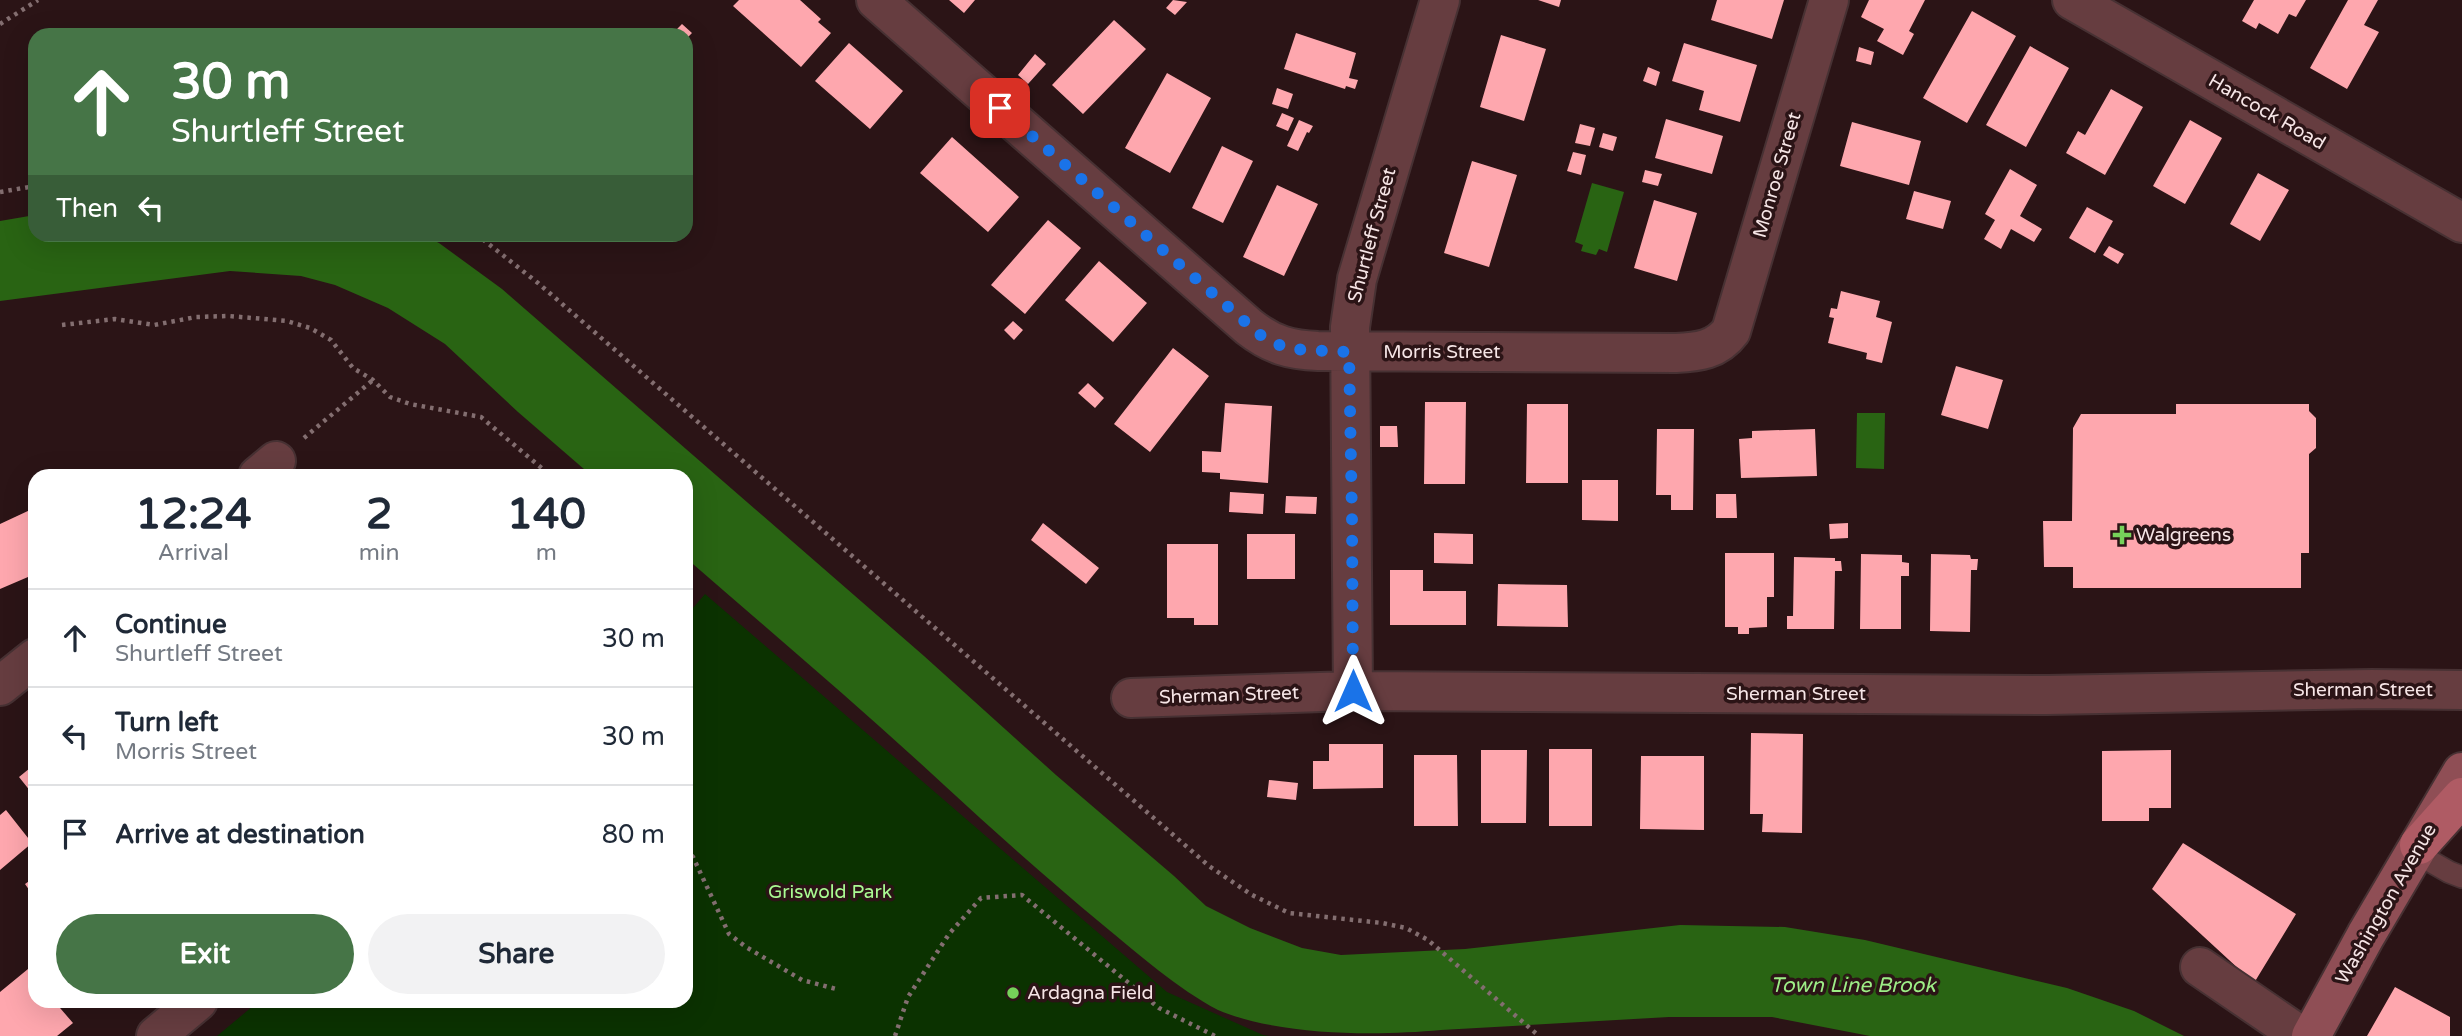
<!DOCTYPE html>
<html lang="en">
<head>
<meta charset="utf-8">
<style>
	body { margin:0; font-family:"Varela Round",sans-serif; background:#f2f2f3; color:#1f2937; height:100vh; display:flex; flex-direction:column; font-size:26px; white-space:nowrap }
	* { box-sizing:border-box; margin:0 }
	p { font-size:23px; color:#747a83 }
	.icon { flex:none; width:38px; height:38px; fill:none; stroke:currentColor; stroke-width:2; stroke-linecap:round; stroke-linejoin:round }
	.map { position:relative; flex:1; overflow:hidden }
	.side { position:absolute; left:28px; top:469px; width:665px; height:539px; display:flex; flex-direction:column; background:#fff; border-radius:21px; box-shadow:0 7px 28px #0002 }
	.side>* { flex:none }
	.hud { position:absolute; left:28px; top:28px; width:665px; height:214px; border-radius:21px; box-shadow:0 7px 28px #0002; background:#467547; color:#fff; overflow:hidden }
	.pin { position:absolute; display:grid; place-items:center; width:60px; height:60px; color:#fff; margin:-30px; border-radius:14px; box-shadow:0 4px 10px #0006 }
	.me { position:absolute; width:77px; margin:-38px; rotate:0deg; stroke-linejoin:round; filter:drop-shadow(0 0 5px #0008) }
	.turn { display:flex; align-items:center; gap:24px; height:147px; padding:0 28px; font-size:32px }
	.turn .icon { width:91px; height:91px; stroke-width:2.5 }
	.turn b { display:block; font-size:49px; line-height:60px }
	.then { display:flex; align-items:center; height:66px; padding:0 28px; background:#0003; gap:14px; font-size:26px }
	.eta { display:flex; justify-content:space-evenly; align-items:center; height:119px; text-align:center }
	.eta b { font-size:42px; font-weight:800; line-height:49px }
	.primary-button { display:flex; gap:14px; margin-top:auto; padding:14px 28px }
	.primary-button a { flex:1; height:80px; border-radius:42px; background:#467547; color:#fff; font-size:28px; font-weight:800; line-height:80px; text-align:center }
	.primary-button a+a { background:#f2f2f3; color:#1f2937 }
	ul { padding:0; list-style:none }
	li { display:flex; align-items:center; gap:21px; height:98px; padding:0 28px; border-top:2px solid #e0e1e3 }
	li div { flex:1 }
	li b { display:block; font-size:26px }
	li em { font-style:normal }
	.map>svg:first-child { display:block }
	.green { fill:#0b3200 }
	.water { fill:#296413 }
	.building { fill:#fea7ae }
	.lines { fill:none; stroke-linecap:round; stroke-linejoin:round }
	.lane-casing { stroke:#473133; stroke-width:24 }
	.street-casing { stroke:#473133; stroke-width:42 }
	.secondary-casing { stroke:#473133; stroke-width:42 }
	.primary-casing { stroke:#473133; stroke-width:42 }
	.path { stroke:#836e70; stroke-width:4.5; stroke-dasharray:3.5 5; stroke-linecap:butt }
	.lane { stroke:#663d40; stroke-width:21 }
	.street { stroke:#663d40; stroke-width:38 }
	.secondary { stroke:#8f4e55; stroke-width:38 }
	.primary { stroke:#af5b64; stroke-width:38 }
	.route { stroke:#1a73e8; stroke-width:12; stroke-dasharray:0 21.6 }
	.poi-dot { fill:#76d25a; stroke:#2b1416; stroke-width:2.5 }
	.labels { text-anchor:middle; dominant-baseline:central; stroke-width:7; stroke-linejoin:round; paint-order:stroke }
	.street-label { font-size:19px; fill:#f6e5e6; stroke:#2b1416 }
	.poi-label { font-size:19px; fill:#f6e5e6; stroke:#2b1416; text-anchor:start }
	.park-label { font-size:19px; fill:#aafb93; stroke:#2b1416 }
	.water-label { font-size:21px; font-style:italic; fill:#9ded86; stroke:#2b1416 }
</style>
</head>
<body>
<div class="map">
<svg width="2462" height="1036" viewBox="0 0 2462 1036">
	<rect width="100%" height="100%" fill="#2b1416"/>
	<!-- green -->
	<path class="green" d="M705,594L1167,992L1263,1035L1269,1036H217L259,1001H686V616Z"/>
	<!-- water -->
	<path class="water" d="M1592,183L1624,192L1607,252L1599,249L1596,255L1581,251L1583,245L1575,242Z
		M35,215V234H421L439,243L502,289L924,656L1056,775L1174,876L1206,906L1250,928L1302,948L1341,955L1465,949L1680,925L1785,927L1865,940L2067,988L2134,1011L2184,1036H1870L1772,1017H1669L1441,1030C1375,1036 1280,1036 1218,1010C1178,989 1138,954 1103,925C1049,880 996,833 944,785C860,707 772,633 686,558V476H592L518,412L445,344L388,308L335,285L301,276L230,271L0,301V221Z
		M1857,413H1885L1884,469L1856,468Z"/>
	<!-- building -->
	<path class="building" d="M739,0H800L821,19L818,22L831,33L801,67L733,6Z
		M949,0H975L964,13Z
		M1173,0L1187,2L1175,15L1166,8Z
		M1538,0H1561L1559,7Z
		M1717,0H1784L1772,39L1711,20Z
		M1869,0H1925L1909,31L1914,34L1903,55L1877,41L1884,29L1861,17Z
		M2254,0H2306L2296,17L2289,14L2278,34L2259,23L2256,29L2242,21Z
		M2348,0H2378L2364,25L2379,32L2347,89L2310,68Z
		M1972,11L2016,36L1967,123L1923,98Z
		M1114,20L1146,49L1083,114L1052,85Z
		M682,24L692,33L686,39V35H671Z
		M1296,33L1356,53L1349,78L1358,80L1355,89L1346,86L1345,89L1284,69Z
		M1501,35L1546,49L1524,121L1480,107Z
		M849,43L903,91L870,129L815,81Z
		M1684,43L1757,65L1740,122L1699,110L1704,91L1672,81Z
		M2030,46L2069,68L2026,147L1986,125Z
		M1859,47L1874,52L1871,65L1856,61Z
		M1035,54L1046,64L1028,84L1018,75Z
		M1648,67L1660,72L1656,86L1643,81Z
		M1167,73L1211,98L1170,173L1125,148Z
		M1277,88L1293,94L1288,109L1272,104Z
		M2111,89L2143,107L2105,175L2066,153L2078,131L2085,135Z
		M1282,113L1294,118L1288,131L1276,126Z
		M1666,119L1723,136L1712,174L1655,158Z
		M1299,120L1313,126L1309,133L1307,132L1298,151L1287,146Z
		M2190,120L2222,138L2185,204L2153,186Z
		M1852,122L1921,141L1909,185L1840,166Z
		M1580,124L1595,128L1590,146L1575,143Z
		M1603,133L1617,137L1613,151L1599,147Z
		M952,137L1019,197L988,232L920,173Z
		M1222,146L1253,161L1223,223L1192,208Z
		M1573,152L1586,155L1581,175L1567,171Z
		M1472,161L1517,175L1489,267L1444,253Z
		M2010,169L2037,185L2020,216L2042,229L2034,242L2011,229L2001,249L1984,239L1995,220L1985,214Z
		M1645,170L1662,174L1658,186L1642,182Z
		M2258,173L2289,190L2260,241L2230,224Z
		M1277,185L1318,204L1284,276L1243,257Z
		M1914,191L1951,201L1943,229L1906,219Z
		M1654,200L1697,213L1677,281L1634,268Z
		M2087,207L2113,221L2095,253L2069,238Z
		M1048,220L1081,248L1025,314L991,285Z
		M2109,246L2124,254L2118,264L2103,255Z
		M1099,261L1147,303L1113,342L1065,300Z
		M1841,291L1880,301L1876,317L1892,322L1882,363L1866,359L1867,353L1828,343L1834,318L1829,317L1831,308L1837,309Z
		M1013,321L1023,330L1014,340L1004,330Z
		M1173,348L1209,376L1150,452L1114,424Z
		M1956,366L2003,380L1988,429L1941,415Z
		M1088,383L1104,398L1095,408L1078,393Z
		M1425,402H1466L1465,484H1424Z
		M1225,403L1272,406L1268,483L1220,479V473L1202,472V451L1221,452Z
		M1527,404H1568V483H1526Z
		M2176,404H2309V411L2316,418V448L2309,454V553H2301V588H2073V567H2044L2043,521H2072L2073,428L2081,414H2176Z
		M1380,426H1397L1398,447H1380Z
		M1657,429H1694L1693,510H1671V495H1656Z
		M1815,429L1817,476L1741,478L1739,439L1752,438V431Z
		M1582,480H1618V521L1582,520Z
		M1230,492L1264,494L1263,514L1229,512Z
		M1716,494H1736L1737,518H1716Z
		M1286,496L1317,497L1316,514L1285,513Z
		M30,510L32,514L35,512V574L0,589V524Z
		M1043,523L1099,568L1086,584L1031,540Z
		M1848,523V538L1830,539L1829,524Z
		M1434,533L1473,534V564L1434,563Z
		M1247,534H1295V579H1247Z
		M1167,544H1218V625H1194V618H1167Z
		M1725,553H1774V597H1767V627L1749,628V634H1738V627H1725Z
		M1861,554L1902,555V562L1909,563V576H1901V629H1860Z
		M1931,554L1970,555L1971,559H1978L1977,570H1971L1970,632L1930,631Z
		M1794,557L1835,558V561H1841L1842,571H1835L1834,629H1787V616H1793Z
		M1390,570H1423V591H1466V625H1390Z
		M1498,584L1567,585L1568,627L1497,626Z
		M1751,733L1803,734L1802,833L1762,832L1763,814H1750Z
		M1329,744H1383V788L1313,789V761H1329Z
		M1549,749H1592V826H1549Z
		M1481,750H1527L1526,823H1481Z
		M2171,750V808H2149V821H2102V751Z
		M1414,755H1457L1458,826H1414Z
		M1641,756H1704V830L1640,829Z
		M35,764V797L19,777Z
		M1269,780L1298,783L1296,800L1267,797Z
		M6,810L32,843L0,870V815Z
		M2183,843L2296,914L2254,983L2152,889Z
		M35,877V892L32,894L25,884Z
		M28,969L35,978V1001H54L73,1023L57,1036H0V992Z
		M2395,987L2450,1017V1036H2367Z"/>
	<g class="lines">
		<defs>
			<path id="lane" d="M2414,852L2449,872L2462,877"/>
			<path id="street" d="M876,0L1249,327C1272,345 1290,350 1318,351L1676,353C1698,352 1717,350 1731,331L1829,0
				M2072,0L2462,223
				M258,476L276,461
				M0,686L35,658
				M1353,691L1350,327L1357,279L1440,0
				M1131,698L1353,691L2047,695L2372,689L2462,690
				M2200,967L2301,1036
				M156,1036L198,1001"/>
			<path id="secondary" d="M2311,1036L2366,935L2462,772"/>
			<path id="primary" d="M2419,845L2462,797"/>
		</defs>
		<!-- lane casing -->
		<use href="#lane" class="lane-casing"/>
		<!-- street casing -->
		<use href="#street" class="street-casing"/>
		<!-- secondary casing -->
		<use href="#secondary" class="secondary-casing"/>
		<!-- primary casing -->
		<use href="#primary" class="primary-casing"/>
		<!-- path -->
		<path class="path" d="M0,24L38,0
			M0,192L35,186
			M476,234L538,283L1209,866L1252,895L1289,913L1382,923L1406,928L1428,940L1539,1036
			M62,325L115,319L154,325L196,317L229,316L287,321L310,328L331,340L353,368L373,380L390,397L410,404L481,417L551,476
			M304,438L373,380
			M686,849L693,857L729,934L746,947L802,980L836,989
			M895,1036L908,997L949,934L981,898L1022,895L1159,1008L1215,1036"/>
		<!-- lane -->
		<use href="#lane" class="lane"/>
		<!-- street -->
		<use href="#street" class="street"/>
		<!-- secondary -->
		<use href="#secondary" class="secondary"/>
		<!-- primary -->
		<use href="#primary" class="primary"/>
	</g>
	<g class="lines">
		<!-- route -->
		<path class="route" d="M1000,108L1265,339L1289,349L1349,352L1352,519L1353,691"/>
	</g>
	<!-- markers -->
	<g class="poi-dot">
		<path d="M2118.5 524.5h7v7h7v7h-7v7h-7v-7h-7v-7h7z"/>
		<circle cx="1013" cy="993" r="7"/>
	</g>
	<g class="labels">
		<!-- street labels -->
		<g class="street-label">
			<text transform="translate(2267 112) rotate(30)">Hancock Road</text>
			<text transform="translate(1777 175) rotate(-74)">Monroe Street</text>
			<text transform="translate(1372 235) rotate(-75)">Shurtleff Street</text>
			<text x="1442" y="352">Morris Street</text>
			<text x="2363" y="690">Sherman Street</text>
			<text x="1796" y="694">Sherman Street</text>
			<text transform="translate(1229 695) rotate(-2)">Sherman Street</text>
			<text transform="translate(2386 904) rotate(-60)">Washington Avenue</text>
		</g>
		<!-- poi labels -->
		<g class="poi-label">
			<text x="2136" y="535">Walgreens</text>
			<text x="1027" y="993">Ardagna Field</text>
		</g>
		<!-- park labels -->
		<g class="park-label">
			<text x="830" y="892">Griswold Park</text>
		</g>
		<!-- water labels -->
		<g class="water-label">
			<text x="1853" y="985">Town Line Brook</text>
		</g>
	</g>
</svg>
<div class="pin" style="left:1000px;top:108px;background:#d93025"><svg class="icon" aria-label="arrive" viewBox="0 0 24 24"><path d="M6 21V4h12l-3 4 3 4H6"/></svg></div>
<svg class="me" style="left:1353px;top:691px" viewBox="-20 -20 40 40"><path d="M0-17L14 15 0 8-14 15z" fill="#1a73e8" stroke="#fff" stroke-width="4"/></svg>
<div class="hud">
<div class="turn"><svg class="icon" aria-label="ahead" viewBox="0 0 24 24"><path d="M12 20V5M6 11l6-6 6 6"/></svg><div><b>30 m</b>Shurtleff Street</div></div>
<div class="then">Then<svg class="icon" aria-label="left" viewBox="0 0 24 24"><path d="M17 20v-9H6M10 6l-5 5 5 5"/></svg></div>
</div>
<section class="side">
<div class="eta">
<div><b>12:24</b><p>Arrival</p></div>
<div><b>2</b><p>min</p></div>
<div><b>140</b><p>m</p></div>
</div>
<ul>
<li><svg class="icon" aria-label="ahead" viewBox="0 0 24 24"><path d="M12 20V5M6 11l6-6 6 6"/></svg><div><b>Continue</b><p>Shurtleff Street</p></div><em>30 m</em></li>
<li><svg class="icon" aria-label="left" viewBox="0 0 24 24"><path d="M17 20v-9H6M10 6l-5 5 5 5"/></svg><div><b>Turn left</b><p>Morris Street</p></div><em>30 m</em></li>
<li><svg class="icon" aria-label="arrive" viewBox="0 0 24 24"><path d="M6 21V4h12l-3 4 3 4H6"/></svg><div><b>Arrive at destination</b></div><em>80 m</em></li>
</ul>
<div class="primary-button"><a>Exit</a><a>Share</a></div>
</section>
</div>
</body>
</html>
